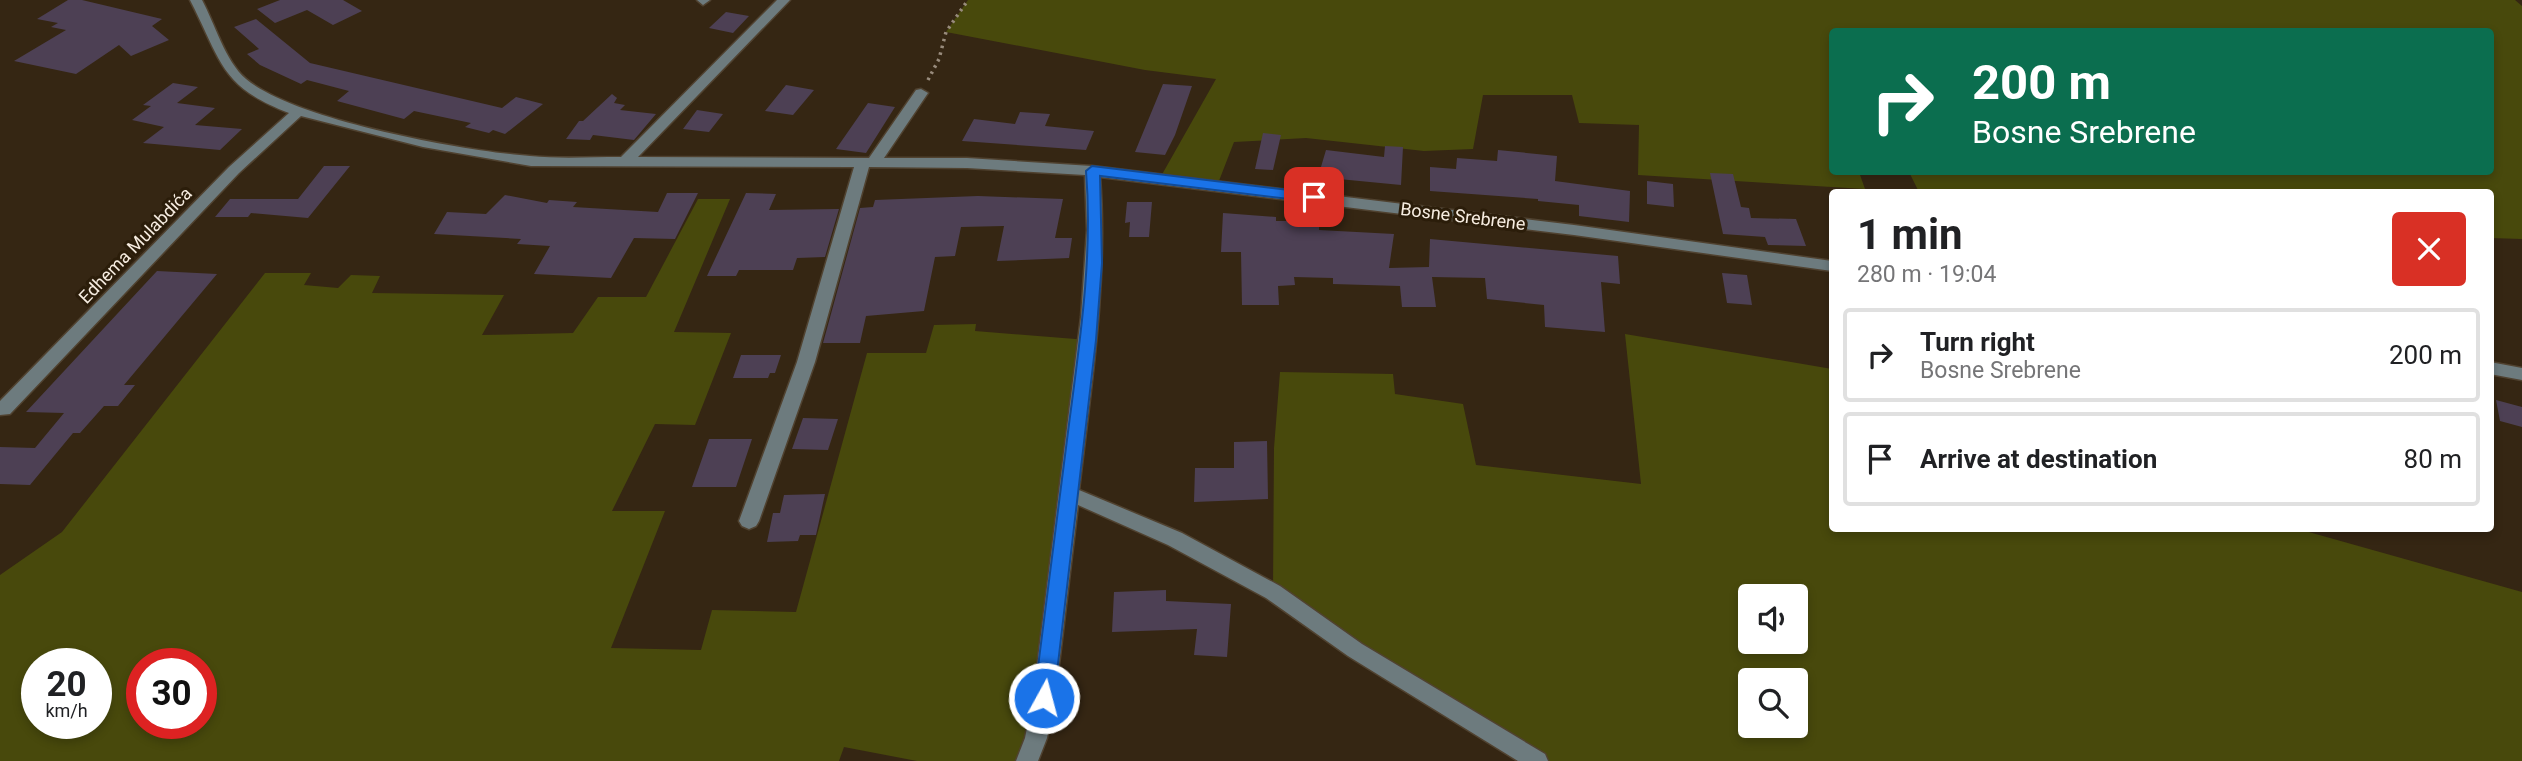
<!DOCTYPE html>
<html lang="en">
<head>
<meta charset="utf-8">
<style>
	body { margin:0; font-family:Roboto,sans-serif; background:#f2f2f2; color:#202124; height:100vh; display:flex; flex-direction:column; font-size:26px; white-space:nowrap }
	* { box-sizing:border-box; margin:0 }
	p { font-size:23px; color:#757577 }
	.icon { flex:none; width:38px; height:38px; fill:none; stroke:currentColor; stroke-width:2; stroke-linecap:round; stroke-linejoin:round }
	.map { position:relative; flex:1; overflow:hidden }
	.sheet { position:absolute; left:1829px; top:189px; width:665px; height:343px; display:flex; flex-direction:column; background:#fff; border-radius:7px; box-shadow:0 4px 10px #0003 }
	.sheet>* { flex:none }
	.banner { position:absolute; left:1829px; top:28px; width:665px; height:147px; border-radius:7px; box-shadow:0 4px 10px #0003; background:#0b6e4f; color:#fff; overflow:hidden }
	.controls { position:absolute; left:1738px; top:584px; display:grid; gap:14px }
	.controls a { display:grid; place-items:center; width:70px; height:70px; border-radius:7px; background:#fff; box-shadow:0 4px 10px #0003; font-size:35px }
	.speed { position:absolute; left:21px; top:648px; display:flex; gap:14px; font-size:35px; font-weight:700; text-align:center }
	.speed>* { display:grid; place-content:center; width:91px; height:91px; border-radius:50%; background:#fff; box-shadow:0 4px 10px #0003; line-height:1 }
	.speed small { font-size:18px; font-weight:400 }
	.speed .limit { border:10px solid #d22; background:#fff; color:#111 }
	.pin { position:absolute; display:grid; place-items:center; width:60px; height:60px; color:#fff; margin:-30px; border-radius:14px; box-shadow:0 4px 10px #0006 }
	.me { position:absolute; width:77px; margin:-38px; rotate:7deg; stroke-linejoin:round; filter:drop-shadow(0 0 5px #0008) }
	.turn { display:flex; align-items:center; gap:24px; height:147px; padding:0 28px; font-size:32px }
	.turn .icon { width:91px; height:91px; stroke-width:2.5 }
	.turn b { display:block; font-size:49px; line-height:60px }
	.round { display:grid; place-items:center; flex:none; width:74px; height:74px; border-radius:7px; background:#f2f2f2 }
	.summary { display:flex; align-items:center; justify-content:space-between; height:119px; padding:0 28px }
	h1 { font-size:42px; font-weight:700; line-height:52px }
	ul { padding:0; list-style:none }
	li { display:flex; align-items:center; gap:21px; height:94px; margin:0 14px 10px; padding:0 14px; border:4px solid #e0e0e0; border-radius:7px }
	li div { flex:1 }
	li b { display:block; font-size:26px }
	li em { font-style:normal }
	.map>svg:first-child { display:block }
	.green { fill:#48490c; fill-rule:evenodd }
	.building { fill:#4d4054 }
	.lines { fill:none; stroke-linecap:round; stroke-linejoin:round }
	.minor-casing { stroke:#504230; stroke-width:3 }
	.path { stroke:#988b7c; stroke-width:3.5; stroke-dasharray:2.5 4.5; stroke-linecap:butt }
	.minor { fill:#6d7b7e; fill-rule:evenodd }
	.route { fill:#1a73e8; stroke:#114b97; stroke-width:2 }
	.labels { text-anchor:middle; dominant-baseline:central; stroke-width:6; stroke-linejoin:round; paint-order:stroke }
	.street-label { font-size:18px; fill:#f7ede1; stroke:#2b1d0a }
</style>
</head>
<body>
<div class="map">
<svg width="2522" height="761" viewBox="0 0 2522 761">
	<rect width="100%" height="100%" fill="#352613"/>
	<!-- green -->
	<path class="green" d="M968,0H2515L2522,6V239L2490,238V192H1919L1909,172H2490V32H1832V172H1859L1865,189L1638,175L1639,125L1579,123L1572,95H1483L1473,149L1424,151L1306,138L1234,142L1217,186L1160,178L1216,79L1145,70L946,32Z
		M698,199H730L674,332L731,333L695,425L655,424L612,511H665L611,648L701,650L712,610L796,612L867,353H926L934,325L976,324L975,331L1088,340L1027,761H917L844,747L839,761H0V575L62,532L265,273H311L304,285L338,288L351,275L380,276L372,293L504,295L482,335L573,333L598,297H646ZM37,663H96V723H37ZM142,663H201V723H142Z
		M1625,334L1832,369V528L2298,529L2522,592V761H1537L1273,592L1274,448L1280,372L1393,374L1395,394L1463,404L1476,465L1641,484ZM1750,597H1796V642H1750ZM1750,681H1796V726H1750Z"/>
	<!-- building -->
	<path class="building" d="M68,0H82L162,19L152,26L169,40L131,56L119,45L76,74L14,61L66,30L51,27L58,23L37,19Z
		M280,0H343L362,11L333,25L307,10L275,23L257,9Z
		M726,12L749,16L733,33L709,28Z
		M256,19L310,63L502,108L516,97L543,104L505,134L493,130L489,133L465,127L471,123L414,111L404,119L337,101L349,91L307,80L301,84L260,65L247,54L259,49L234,27Z
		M173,83L198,87L177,103L215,108L195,125L242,129L220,150L143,143L164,127L132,120L151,106L143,105Z
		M1163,84L1192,86L1175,135L1165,155L1135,152Z
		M786,85L814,90L793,115L765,111Z
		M612,94L617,98L614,103L625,105L620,110L656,114L634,140L593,135L590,140L566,139L579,121H583Z
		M868,103L895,107L866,153L836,149Z
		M697,110L723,114L709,132L683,129Z
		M1020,112L1050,114L1045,126L1094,131L1086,150L962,141L974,119L1015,124Z
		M1263,133L1281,135L1273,170L1255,169Z
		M1385,146L1403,147L1401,185L1318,177L1326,150L1384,157Z
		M1498,150L1557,156L1555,181L1630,191L1629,222L1579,216V205L1538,201V199L1430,191V167L1456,169L1457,158L1497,161Z
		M324,166H350L308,218L251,213L248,217H215L230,199H298Z
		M1710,173L1733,174L1741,207L1749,208L1751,218L1796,219L1806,246L1768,245L1765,237L1723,234Z
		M1647,181L1673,184L1674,207L1647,204Z
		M667,193H698L675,239L634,238L611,278L534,274L550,246L517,244L521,239L434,234L447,212L486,214L505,195L547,203L549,200L577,202L573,207L658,212Z
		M746,193L776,194L769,210L839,209L825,257L797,258L793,270H739L736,276H707Z
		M978,196L1063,199L1055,238H1072L1069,258L997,261L1004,226L961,227L955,256L935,257L924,311L866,316L860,343H823L860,208L873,207L875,200Z
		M1127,202H1152L1149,237H1129L1130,222L1125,223Z
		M1223,213L1276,217V221H1319V230L1394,234L1389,268L1429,267L1430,239L1618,256L1620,284L1601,282L1605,332L1545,327L1544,305L1487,299L1485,278L1432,277L1436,307H1402L1400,286L1333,284V278L1294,277L1295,285L1278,286L1279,305H1242L1241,252H1221Z
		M157,271L217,274L124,385H135L118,406H104L80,433H73L30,485L0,484V447L35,448L64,413L26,412Z
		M1722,273L1747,275L1752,305L1727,303Z
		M741,355H781L775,373H770L768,378H733Z
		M2496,400L2522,407V427L2500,421Z
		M803,418L838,419L828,450L792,449Z
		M709,439H752L736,487H692Z
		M1267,441L1268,499L1194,502L1195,468H1234V442Z
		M825,494L816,535H800L798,541L767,542L773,513H780L784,495Z
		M1166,590V601L1231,604L1227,657L1194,655L1197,629L1112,632L1114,592Z"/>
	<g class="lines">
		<defs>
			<path id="minor" d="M190,0H202C215,24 225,61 246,79C295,120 463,151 530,156C560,159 591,157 621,157L777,0H790L638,157L869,158L916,90L921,89L928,93L884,158H967L1092,166L1574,225L1832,261V271L1574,235L1100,177C1108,281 1091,386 1079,490L1182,533L1280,586L1362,644L1545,754L1548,761H1518L1348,656L1266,598L1168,545L1078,505L1055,698L1047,738L1038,761H1016L1025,738L1033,698L1081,317L1087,230L1085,175L967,168L869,167L815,362L759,521L756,526L749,529L742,526L739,521L797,362L854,167L531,166L423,147L301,116L239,173L10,414L0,415V401L229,167L289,113C220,87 221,60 190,0Z
				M697,0H710L703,5Z
				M2490,362L2522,368V380L2490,374Z"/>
		</defs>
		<!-- minor casing -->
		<use href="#minor" class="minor-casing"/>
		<!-- path -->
		<path class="path" d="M928,80L939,59L946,32L968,0"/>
		<!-- minor -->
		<use href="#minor" class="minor"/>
	</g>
	<!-- route -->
	<path class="route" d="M1092,166L1314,193L1321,197L1314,202L1100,176L1102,263L1096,340L1054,698L1051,704L1044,706L1037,704L1034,698C1046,606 1058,515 1069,424C1080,340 1093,255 1086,171Z"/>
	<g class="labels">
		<!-- street labels -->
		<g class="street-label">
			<text transform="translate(1463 216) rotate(7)">Bosne Srebrene</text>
			<text transform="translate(135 245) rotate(-46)">Edhema Mulabdića</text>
		</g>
	</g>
</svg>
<div class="controls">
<a><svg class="icon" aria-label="sound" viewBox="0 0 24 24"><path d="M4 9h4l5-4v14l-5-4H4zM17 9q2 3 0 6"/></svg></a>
<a><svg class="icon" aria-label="search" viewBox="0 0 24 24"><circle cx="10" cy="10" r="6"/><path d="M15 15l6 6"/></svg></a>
</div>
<div class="speed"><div>20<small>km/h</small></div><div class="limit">30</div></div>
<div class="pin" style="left:1314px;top:197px;background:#d93025"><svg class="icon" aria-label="arrive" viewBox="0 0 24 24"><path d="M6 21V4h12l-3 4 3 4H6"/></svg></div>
<svg class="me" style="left:1044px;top:698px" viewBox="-20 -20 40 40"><circle r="17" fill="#1a73e8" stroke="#fff" stroke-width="3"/><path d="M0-11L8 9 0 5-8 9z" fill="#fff"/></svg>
<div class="banner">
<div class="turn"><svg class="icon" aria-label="right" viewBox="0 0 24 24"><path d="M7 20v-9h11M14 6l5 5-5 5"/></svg><div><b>200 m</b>Bosne Srebrene</div></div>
</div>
<section class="sheet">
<div class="summary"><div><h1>1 min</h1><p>280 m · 19:04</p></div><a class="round" style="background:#d93025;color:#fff"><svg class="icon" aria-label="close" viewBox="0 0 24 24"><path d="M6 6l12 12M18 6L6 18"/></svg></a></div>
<ul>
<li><svg class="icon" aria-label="right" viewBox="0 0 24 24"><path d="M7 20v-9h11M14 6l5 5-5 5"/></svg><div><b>Turn right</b><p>Bosne Srebrene</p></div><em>200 m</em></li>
<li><svg class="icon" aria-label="arrive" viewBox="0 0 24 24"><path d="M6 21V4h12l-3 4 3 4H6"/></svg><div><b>Arrive at destination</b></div><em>80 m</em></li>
</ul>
</section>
</div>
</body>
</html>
